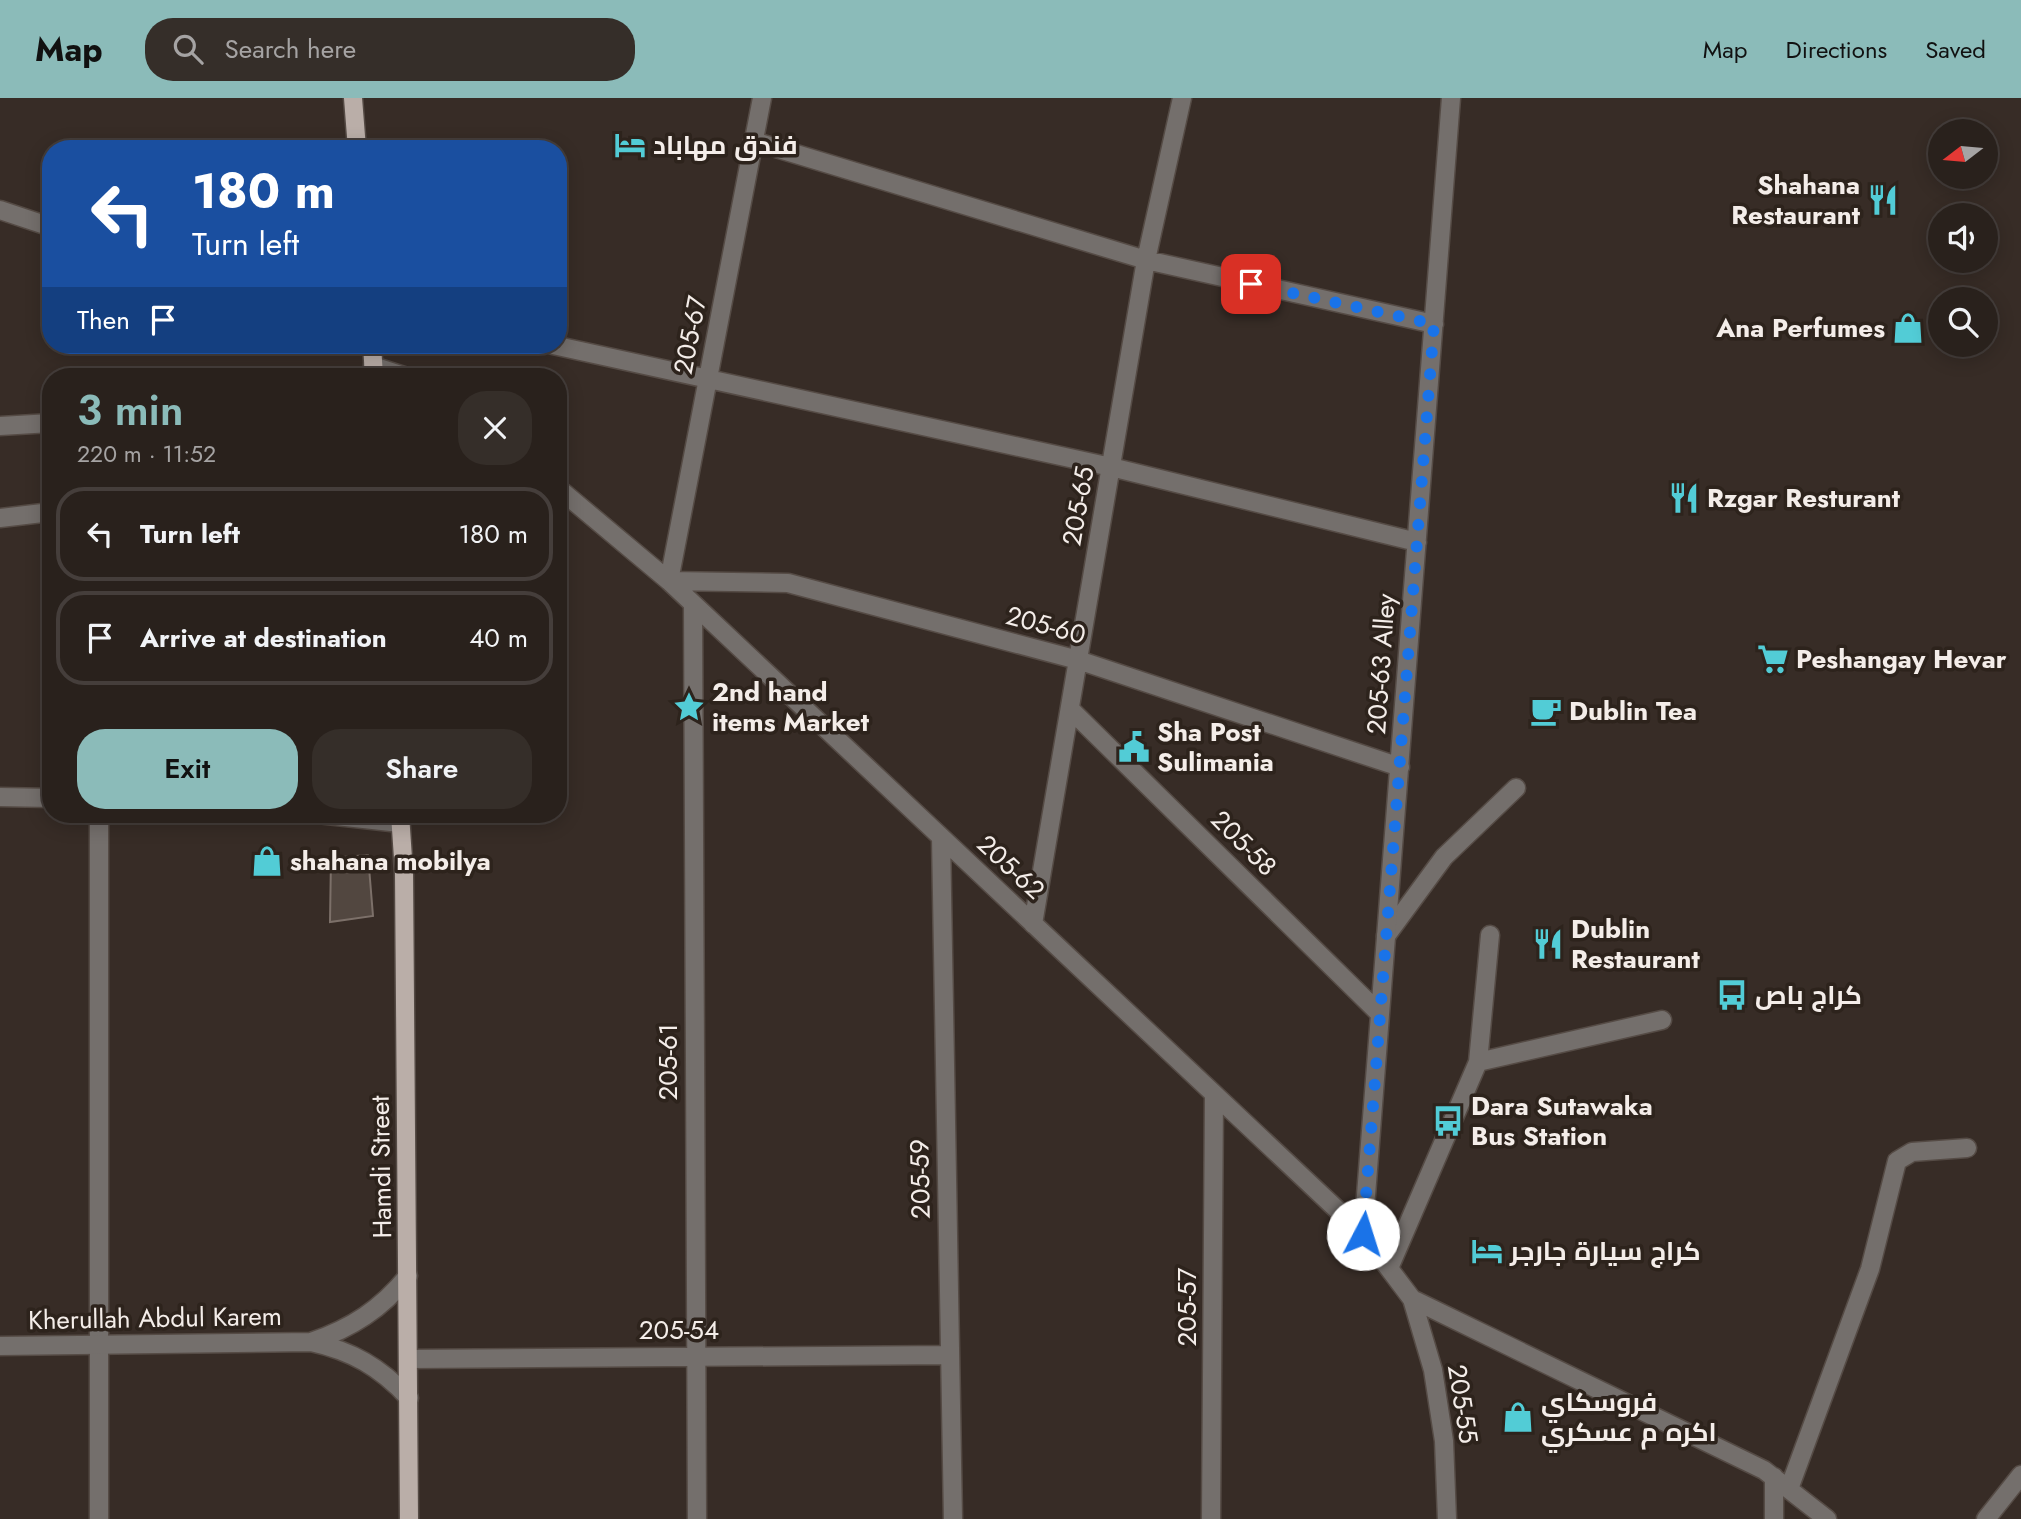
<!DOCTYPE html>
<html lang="en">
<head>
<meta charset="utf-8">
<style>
	body { margin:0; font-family:Jost,Cairo,sans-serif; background:#352e29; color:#f1f3f6; height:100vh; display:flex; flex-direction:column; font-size:26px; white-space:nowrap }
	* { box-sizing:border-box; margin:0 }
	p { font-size:23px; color:#a5a3a3 }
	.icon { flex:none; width:38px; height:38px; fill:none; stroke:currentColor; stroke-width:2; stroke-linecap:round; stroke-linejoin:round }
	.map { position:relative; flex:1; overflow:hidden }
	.side { position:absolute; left:42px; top:270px; width:525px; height:455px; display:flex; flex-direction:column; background:#29211c; border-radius:28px; box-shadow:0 4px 18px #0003,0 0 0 2px #453e3b }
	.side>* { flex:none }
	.guide { position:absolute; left:42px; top:42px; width:525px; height:214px; border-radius:28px; box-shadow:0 4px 18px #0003,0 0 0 2px #453e3b; background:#1a4fa0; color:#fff; overflow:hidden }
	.needle { width:46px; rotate:254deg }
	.fabs { position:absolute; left:1928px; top:21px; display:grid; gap:14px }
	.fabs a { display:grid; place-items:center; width:70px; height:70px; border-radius:50%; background:#29211c; box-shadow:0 4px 18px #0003,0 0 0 2px #453e3b; font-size:35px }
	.pin { position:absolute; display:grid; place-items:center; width:60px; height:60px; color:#fff; margin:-30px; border-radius:14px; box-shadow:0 4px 10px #0006 }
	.me { position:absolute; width:77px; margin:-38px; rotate:5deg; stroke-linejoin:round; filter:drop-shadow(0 0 5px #0008) }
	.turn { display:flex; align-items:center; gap:24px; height:147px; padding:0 35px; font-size:32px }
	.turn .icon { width:91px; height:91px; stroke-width:2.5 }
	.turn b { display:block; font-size:49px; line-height:60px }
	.then { display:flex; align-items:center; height:66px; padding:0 35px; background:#0003; gap:14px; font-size:26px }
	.round { display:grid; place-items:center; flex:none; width:74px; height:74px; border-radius:28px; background:#352e29 }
	.head { display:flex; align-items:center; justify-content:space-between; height:119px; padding:0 35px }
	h1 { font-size:42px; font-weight:600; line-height:52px; color:#8bbbb9 }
	.action { display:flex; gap:14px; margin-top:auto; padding:14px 35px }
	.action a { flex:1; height:80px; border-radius:28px; background:#8bbbb9; color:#111; font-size:28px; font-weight:600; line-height:80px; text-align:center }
	.action a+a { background:#352e29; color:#f1f3f6 }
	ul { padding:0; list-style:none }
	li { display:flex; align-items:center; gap:21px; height:94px; margin:0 14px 10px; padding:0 21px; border:4px solid #453e3b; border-radius:28px }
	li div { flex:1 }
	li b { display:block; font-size:26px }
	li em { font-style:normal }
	header { display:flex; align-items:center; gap:42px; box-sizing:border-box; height:98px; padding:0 35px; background:#8bbbb9; color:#111 }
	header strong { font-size:33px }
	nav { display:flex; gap:38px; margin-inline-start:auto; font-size:24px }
	.search { width:490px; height:63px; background:#352e29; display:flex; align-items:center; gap:18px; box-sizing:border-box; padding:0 24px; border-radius:28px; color:#a5a3a3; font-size:26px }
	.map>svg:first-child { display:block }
	.building { fill:#524740; stroke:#7c7069; stroke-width:2 }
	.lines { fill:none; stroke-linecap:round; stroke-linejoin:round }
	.service-casing { stroke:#554b45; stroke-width:21 }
	.minor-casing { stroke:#554b45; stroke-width:21 }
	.tertiary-casing { stroke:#554b45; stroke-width:21 }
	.primary-casing { stroke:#554b45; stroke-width:21 }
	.service { stroke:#746f6c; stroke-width:18 }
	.minor { stroke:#746f6c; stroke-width:18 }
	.tertiary { stroke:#746f6c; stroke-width:18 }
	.primary { stroke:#baaea8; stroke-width:18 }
	.route { stroke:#1a73e8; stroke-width:12; stroke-dasharray:0 21.6 }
	.labels { text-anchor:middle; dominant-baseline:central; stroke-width:7; stroke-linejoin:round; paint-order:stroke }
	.poi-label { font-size:26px; font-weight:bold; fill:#f4ede9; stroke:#2d231c; text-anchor:start }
	.street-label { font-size:26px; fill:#f4ede9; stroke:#2d231c }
</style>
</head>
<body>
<header>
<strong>Map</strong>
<div class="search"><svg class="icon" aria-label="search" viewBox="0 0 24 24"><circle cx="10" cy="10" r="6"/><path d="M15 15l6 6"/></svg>Search here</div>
<nav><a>Map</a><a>Directions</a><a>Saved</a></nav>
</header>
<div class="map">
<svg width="2021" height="1421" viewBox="0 0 2021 1421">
	<rect width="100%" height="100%" fill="#372c26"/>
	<!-- building -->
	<path class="building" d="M368,757L373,818L330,824L331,760Z"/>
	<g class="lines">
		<defs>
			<path id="service" d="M1386,838L1444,759L1516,690
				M1478,964L1662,922
				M1390,1168L1478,964L1490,837"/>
			<path id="minor" d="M762,0L669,483L788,485L1078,562L1400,669
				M753,43L1146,162L1434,226
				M0,112L51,129
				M553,247L1111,369L1417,444
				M373,268L404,278
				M0,328L51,325
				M558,390L669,483L1363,1136L1412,1201L1433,1272L1444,1343L1447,1421
				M0,420L51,414
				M693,506L697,1421
				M1070,611L1380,916
				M0,699L51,700
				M99,716V1421
				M318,716L400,725
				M941,739L953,1421
				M1033,826L1146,162L1182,0
				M1363,1136L1451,0
				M1412,1201L1764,1372L1827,1421
				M409,1261L949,1257
				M1774,1379V1421
				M1789,1391L1870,1171L1897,1063L1912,1054L1967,1050
				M1211,1421L1214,997
				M1986,1421L2021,1377"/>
			<path id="tertiary" d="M311,1244C352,1230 381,1211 408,1178
				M0,1248L311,1244C352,1253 380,1269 409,1300"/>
			<path id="primary" d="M353,0L357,51
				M372,247L374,278
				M400,716L404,775L409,1421"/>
		</defs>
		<!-- service casing -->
		<use href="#service" class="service-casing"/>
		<!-- minor casing -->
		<use href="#minor" class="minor-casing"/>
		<!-- tertiary casing -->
		<use href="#tertiary" class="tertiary-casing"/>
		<!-- primary casing -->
		<use href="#primary" class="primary-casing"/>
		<!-- service -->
		<use href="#service" class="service"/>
		<!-- minor -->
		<use href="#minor" class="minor"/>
		<!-- tertiary -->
		<use href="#tertiary" class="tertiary"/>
		<!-- primary -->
		<use href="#primary" class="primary"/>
	</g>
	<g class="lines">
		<!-- route -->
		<path class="route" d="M1251,186L1434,226L1363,1136"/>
	</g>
	<!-- icons -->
	<defs>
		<symbol id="hotel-bare" viewBox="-9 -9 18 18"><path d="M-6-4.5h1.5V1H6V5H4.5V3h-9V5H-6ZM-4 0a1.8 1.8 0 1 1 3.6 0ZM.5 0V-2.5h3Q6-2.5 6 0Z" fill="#52ccd6" stroke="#2d231c" stroke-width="2.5" paint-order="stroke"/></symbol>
		<symbol id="restaurant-bare" viewBox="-9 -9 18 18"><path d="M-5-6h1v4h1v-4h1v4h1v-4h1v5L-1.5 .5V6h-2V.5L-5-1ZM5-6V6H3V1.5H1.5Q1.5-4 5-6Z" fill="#52ccd6" stroke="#2d231c" stroke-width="2.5" paint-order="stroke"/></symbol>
		<symbol id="shop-bare" viewBox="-9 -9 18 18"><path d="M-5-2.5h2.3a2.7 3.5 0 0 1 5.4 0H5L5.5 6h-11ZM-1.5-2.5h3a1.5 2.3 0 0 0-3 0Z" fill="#52ccd6" stroke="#2d231c" stroke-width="2.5" paint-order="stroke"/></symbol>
		<symbol id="supermarket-bare" viewBox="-9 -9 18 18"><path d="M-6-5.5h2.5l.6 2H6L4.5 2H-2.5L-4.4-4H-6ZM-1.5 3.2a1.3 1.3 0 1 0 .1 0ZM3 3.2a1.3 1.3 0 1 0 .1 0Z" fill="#52ccd6" stroke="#2d231c" stroke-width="2.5" paint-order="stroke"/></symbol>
		<symbol id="sight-bare" viewBox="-9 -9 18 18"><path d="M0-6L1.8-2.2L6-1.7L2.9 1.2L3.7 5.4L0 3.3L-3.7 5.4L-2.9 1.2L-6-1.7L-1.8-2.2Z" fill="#52ccd6" stroke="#2d231c" stroke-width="2.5" paint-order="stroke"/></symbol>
		<symbol id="cafe-bare" viewBox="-9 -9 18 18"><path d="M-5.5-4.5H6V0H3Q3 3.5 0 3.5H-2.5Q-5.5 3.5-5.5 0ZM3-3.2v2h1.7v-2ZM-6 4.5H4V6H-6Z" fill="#52ccd6" stroke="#2d231c" stroke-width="2.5" paint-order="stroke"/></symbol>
		<symbol id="civic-bare" viewBox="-9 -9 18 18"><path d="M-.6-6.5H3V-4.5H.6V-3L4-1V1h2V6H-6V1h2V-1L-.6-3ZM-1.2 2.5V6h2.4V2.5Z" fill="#52ccd6" stroke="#2d231c" stroke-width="2.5" paint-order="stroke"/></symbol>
		<symbol id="bus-bare" viewBox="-9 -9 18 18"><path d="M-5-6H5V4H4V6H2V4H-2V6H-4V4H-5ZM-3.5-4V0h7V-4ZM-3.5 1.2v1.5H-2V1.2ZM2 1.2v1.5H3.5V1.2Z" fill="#52ccd6" stroke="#2d231c" stroke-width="2.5" paint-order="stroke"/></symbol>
	</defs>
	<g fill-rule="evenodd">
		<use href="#hotel-bare" x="608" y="25" width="44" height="44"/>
		<use href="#restaurant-bare" x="1861" y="80" width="44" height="44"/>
		<use href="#shop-bare" x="1886" y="208" width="44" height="44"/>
		<use href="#restaurant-bare" x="1662" y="378" width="44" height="44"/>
		<use href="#supermarket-bare" x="1751" y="539" width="44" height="44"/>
		<use href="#sight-bare" x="667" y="587" width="44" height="44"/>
		<use href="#cafe-bare" x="1524" y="591" width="44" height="44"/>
		<use href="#civic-bare" x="1112" y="627" width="44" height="44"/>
		<use href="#shop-bare" x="245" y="741" width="44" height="44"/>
		<use href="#restaurant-bare" x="1526" y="824" width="44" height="44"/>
		<use href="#bus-bare" x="1710" y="875" width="44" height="44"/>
		<use href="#bus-bare" x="1426" y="1001" width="44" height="44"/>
		<use href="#hotel-bare" x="1465" y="1131" width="44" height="44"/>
		<use href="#shop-bare" x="1496" y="1297" width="44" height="44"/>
	</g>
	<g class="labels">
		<!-- poi labels -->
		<g class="poi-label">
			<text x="653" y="47">فندق مهاباد</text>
			<text x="1860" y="87" text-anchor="end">Shahana<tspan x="1860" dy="30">Restaurant</tspan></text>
			<text x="1885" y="230" text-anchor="end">Ana Perfumes</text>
			<text x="1707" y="400">Rzgar Resturant</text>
			<text x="1796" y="561">Peshangay Hevar</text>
			<text x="712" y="594">2nd hand<tspan x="712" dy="30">items Market</tspan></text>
			<text x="1569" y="613">Dublin Tea</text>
			<text x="1157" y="634">Sha Post<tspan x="1157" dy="30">Sulimania</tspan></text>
			<text x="290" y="763">shahana mobilya</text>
			<text x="1571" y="831">Dublin<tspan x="1571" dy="30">Restaurant</tspan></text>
			<text x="1755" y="897">كراج باص</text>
			<text x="1471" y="1008">Dara Sutawaka<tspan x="1471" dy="30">Bus Station</tspan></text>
			<text x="1510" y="1153">كراج سيارة جارجر</text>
			<text x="1541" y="1304">فروسكاي<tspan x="1541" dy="30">اكره م عسكري</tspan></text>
		</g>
		<!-- street labels -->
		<g class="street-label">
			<text transform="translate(690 237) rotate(-79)">205-67</text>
			<text transform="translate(1078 408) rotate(-80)">205-65</text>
			<text transform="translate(1046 527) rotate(15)">205-60</text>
			<text transform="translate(1381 566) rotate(-86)">205-63 Alley</text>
			<text transform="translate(1244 745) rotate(45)">205-58</text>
			<text transform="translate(1011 769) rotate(43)">205-62</text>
			<text transform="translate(668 964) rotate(-90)">205-61</text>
			<text transform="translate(381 1069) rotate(-91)">Hamdi Street</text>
			<text transform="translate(920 1081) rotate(-91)">205-59</text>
			<text transform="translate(1187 1209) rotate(-90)">205-57</text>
			<text transform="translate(155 1220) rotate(-1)">Kherullah Abdul Karem</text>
			<text x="679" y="1232">205-54</text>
			<text transform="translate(1463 1306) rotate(81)">205-55</text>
		</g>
	</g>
</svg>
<div class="fabs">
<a><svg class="needle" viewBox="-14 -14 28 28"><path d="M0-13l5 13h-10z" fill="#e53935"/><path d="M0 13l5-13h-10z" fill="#a5a3a3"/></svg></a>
<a><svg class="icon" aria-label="sound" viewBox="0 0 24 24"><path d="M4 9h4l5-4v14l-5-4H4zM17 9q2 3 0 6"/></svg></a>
<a><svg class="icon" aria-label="search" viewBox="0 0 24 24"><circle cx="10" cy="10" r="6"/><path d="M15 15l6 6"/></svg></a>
</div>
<div class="pin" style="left:1251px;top:186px;background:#d93025"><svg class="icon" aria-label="arrive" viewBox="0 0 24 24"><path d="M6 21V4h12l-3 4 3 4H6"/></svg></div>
<svg class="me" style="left:1363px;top:1136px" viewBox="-20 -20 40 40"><circle r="19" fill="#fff"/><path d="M0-13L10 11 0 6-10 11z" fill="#1a73e8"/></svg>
<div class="guide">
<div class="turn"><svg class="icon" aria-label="left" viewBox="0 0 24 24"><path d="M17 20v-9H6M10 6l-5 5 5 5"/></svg><div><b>180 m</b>Turn left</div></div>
<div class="then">Then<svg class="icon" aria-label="arrive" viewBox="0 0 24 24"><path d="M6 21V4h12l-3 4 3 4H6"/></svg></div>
</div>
<section class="side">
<div class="head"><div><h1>3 min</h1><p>220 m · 11:52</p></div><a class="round"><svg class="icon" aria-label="close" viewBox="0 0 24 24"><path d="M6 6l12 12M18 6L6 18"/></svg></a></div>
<ul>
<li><svg class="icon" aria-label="left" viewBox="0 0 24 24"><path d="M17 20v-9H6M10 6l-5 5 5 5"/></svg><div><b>Turn left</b></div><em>180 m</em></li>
<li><svg class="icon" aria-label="arrive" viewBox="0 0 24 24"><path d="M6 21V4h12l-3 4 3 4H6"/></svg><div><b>Arrive at destination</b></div><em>40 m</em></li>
</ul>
<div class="action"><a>Exit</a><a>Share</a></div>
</section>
</div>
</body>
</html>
